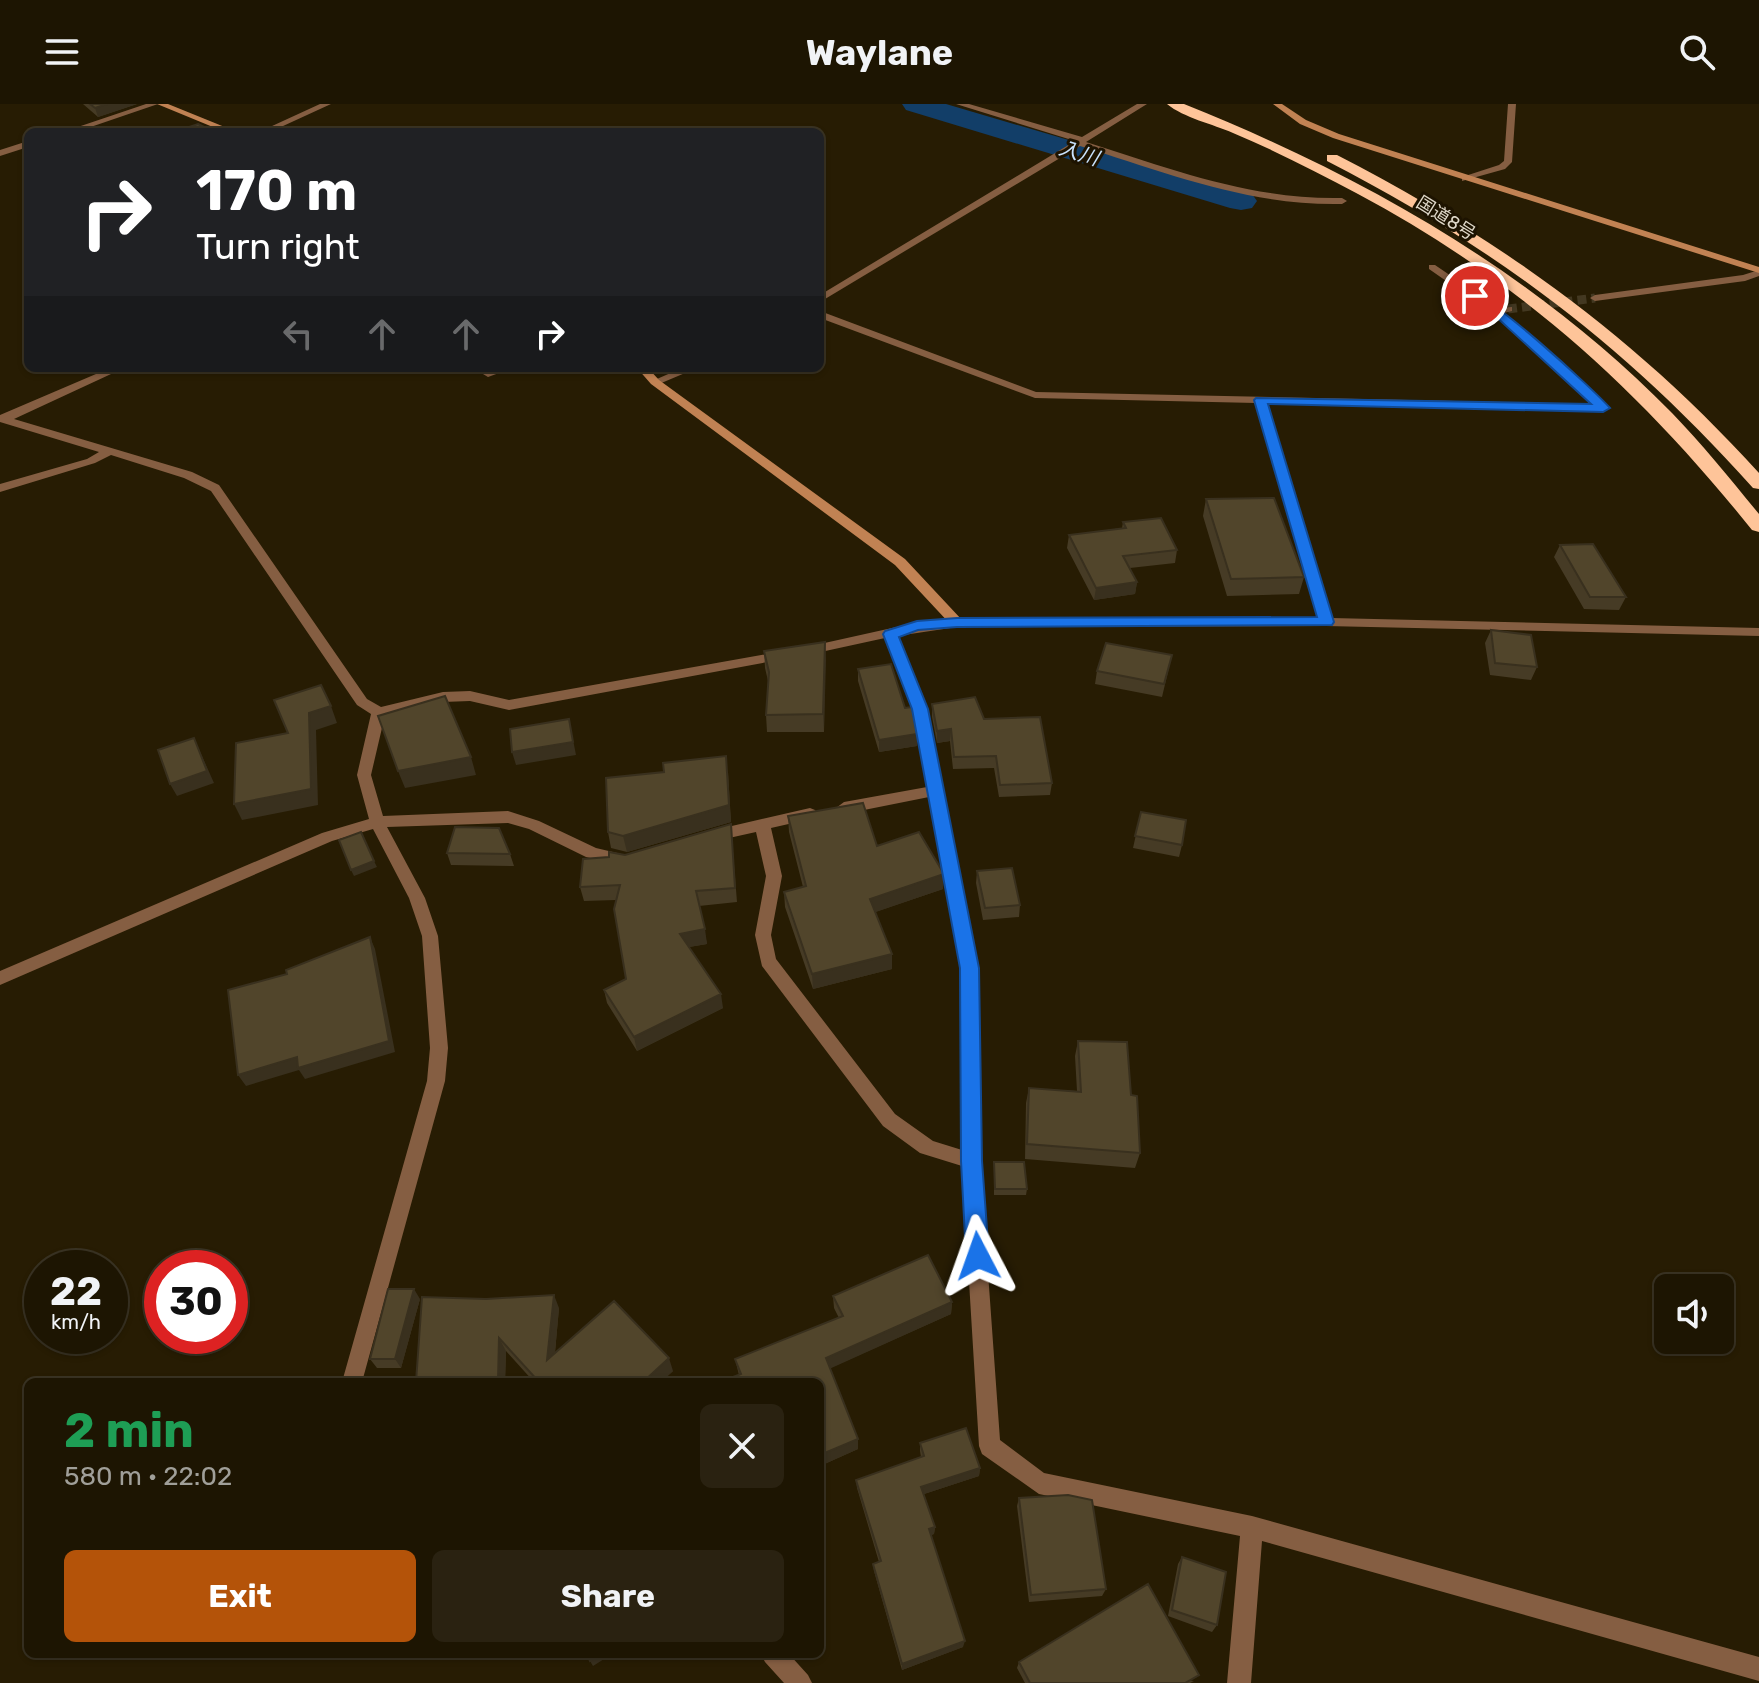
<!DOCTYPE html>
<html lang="en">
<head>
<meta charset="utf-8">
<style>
	body { margin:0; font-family:Rubik,"Noto Sans JP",sans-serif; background:#2a2211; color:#f1f3f6; height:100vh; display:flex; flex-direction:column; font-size:30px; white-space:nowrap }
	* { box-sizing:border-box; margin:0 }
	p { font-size:26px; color:#a09f99 }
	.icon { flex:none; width:44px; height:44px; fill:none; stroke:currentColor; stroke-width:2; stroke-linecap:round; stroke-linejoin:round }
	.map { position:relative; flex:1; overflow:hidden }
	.details { position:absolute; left:24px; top:1274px; width:800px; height:280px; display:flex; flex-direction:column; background:#1d1502; border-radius:12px; box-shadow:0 2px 6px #0004,0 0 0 2px #3b3424 }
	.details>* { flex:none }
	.top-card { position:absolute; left:24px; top:24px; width:800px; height:244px; border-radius:12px; box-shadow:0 2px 6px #0004,0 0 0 2px #3b3424; background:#202124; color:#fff; overflow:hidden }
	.tools { position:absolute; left:1654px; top:1170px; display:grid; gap:16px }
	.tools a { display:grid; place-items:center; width:80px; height:80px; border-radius:12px; background:#1d1502; box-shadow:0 2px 6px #0004,0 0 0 2px #3b3424; font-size:40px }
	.speed { position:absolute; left:24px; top:1146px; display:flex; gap:16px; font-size:40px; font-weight:700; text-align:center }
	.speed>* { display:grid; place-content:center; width:104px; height:104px; border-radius:50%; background:#1d1502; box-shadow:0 2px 6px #0004,0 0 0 2px #3b3424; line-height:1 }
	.speed small { font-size:20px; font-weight:400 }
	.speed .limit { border:12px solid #d22; background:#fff; color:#111 }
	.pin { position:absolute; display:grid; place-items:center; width:68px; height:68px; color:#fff; margin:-34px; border:4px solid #fff; border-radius:50%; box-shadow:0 2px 8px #0007 }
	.me { position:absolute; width:88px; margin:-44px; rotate:356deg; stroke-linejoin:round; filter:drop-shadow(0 0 6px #0008) }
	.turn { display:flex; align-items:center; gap:28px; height:168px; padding:0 40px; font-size:36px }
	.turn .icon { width:104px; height:104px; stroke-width:2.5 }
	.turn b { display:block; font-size:56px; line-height:68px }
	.lanes { display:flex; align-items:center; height:76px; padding:0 40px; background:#0003; justify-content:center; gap:40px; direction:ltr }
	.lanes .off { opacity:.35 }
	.round { display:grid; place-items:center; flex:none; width:84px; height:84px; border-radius:12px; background:#2a2211 }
	.overview { display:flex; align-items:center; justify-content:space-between; height:136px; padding:0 40px }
	h1 { font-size:48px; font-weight:700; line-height:60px; color:#1e9e55 }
	.cta { display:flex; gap:16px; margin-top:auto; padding:16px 40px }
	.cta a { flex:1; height:92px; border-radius:12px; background:#b45309; color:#fff; font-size:32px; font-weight:700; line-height:92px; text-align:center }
	.cta a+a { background:#2a2211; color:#f1f3f6 }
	header { display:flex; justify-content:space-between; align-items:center; height:104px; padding:0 40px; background:#1d1502; font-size:36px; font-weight:700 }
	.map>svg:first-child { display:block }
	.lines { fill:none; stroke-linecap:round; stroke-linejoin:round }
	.river { fill:#123e68; fill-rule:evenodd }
	.street-tunnel { stroke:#433821; stroke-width:9; stroke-dasharray:9 5; stroke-linecap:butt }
	.street { fill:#855e42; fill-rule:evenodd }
	.secondary { fill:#c18253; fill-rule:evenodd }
	.highway { fill:#fec499; fill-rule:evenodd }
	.wall { fill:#463b25 }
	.shaded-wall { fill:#39301e }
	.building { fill:#51452b; stroke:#39301e; stroke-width:2 }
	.route { fill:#1a73e8; stroke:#114b97; stroke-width:2 }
	.labels { text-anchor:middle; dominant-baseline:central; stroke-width:6; stroke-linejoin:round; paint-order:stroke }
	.far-street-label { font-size:18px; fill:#dfd8c9; stroke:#1d1300 }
	.far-water-label { font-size:20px; font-style:italic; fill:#c9e3fe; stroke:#1d1300 }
</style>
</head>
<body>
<header><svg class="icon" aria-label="menu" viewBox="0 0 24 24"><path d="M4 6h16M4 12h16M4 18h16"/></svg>Waylane<svg class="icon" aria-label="search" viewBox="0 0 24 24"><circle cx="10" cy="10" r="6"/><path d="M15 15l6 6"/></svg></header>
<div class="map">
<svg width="1759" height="1579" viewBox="0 0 1759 1579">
	<rect width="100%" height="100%" fill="#271c03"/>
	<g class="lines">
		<!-- river -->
		<path class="river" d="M902,0H946L1252,90L1257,97L1252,104L1241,106L1230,104L906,6Z"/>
		<!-- street-tunnel -->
		<path class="street-tunnel" d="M1508,205L1595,194"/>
		<!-- street -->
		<path class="street" d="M146,0H158L76,28H63Z
			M320,0H331L270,28H259Z
			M956,0H969L1082,33L1137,0H1147L1086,38C1171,65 1252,96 1342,94L1347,97L1342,100C1250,102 1167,69 1080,42L820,198V191L1075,37Z
			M1508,0H1516L1512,58L1505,65L1462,77V73L1499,61L1504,57Z
			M28,37V43L0,52V46Z
			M1429,161H1435L1498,204L1512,203V207L1504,209L1609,304L1603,307L1268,300L1331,514L1759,524V532L1326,522L957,523L897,532L927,605L977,864L980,1057L1000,1336L1044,1369L1252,1412L1759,1553V1577L1262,1437L1251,1579H1227L1240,1432L1039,1390L982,1350L979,1342L962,1062L920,1049L883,1022L762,862L755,831L766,772L756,728L711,738L703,732L706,728L810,704L815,706L818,710L815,714L771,724L782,772L771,831L776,855L895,1010L933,1037L962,1046L961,864L929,693L844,710L836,704L844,698L927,683L913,605L885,534L807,551L802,550V544L901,522L957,515L1318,514L1256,299L1035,294L820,214V207L1036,288L1592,300L1492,209L1429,165Z
			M1759,166V172L1745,177L1595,197L1590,194L1595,191L1743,171Z
			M110,264H124L14,315L192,368L219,381L367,595L381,603L443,588L470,587L509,596L784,547L791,551L784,555L509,606L470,597L443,598L385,611L371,671L383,712L508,707L539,717L596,744L634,753L636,757L628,763L586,753L529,725L508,719L387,723L425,794L438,832L448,944L445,977L362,1278H342L427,977L430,944L422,832L409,794L373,725L332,737L0,881V867L322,729L369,715L357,671L371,610L357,601L211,387L184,374L111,351L95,359L0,388V380L87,355L99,348L0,318V311Z
			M496,264H513L488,273L483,270Z
			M682,264H697L659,280L650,278Z
			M761,1550H789L808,1571L812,1579H784L765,1558Z"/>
		<!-- secondary -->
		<path class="secondary" d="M157,0H168L237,28H225Z
			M1273,0H1282L1306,16L1339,30L1759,163V169L1333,34L1300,20Z
			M637,264H648L659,276L905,455L962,516V522H952L895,461L651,280Z"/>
		<!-- highway -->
		<path class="highway" d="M1167,0H1184C1364,72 1535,169 1672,309C1703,341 1731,376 1759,410V428L1752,426C1639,285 1519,176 1358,90C1317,68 1276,47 1233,29C1213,20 1184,14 1167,0Z
			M1327,51H1337C1500,135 1636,233 1759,369V385L1753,384C1626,242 1496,144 1327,57Z"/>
	</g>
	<!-- wall -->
	<path class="wall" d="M83,0H137L98,13Z
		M1206,395L1304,473L1299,490L1227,492L1203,412Z
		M1123,418L1177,446L1175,459L1130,464L1137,478L1135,490L1094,496L1067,444L1069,431L1122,424Z
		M1560,441L1626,493L1619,506L1584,505L1554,453Z
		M1491,526L1537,563L1531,576L1490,571L1485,539Z
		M825,538L824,628H767L766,611L768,577L765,564L764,547Z
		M1172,551L1162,593L1095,580L1097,567Z
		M858,565L905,604L917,642L879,648L858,577Z
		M932,600L984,615L1052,679L1050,691L999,693L994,664L953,665L950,637L937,639L932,613Z
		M728,668L731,718L627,748L611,744L608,728Z
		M1141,708L1182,741L1179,753L1133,744Z
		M788,712L877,742L943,785L875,808L892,865L813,885L785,803L784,788L803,783L789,728Z
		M732,735L737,798L699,802L707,840L689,843L723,904L637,947L607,899L604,886L626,875L616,796L584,797L580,783L609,753Z
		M447,749L510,750L514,762L451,761Z
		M977,767L1020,801L1019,813L983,816L976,779Z
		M1078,937L1131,991L1140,1049L1135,1064L1025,1055L1026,999L1029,984L1077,987L1075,952Z
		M994,1058L1027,1085L1026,1091H994Z
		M833,1192L952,1198L951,1210L830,1264L858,1335V1345L820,1362V1278L739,1271L735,1255L839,1214L834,1204Z
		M420,1195L401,1264H377L370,1255Z
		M559,1204L555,1249L673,1267L661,1278H534L506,1247L505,1278H416Z
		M920,1339L980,1364L979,1372L924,1390L935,1423L934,1430L931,1431L963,1543L902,1566L874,1467L873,1460L879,1458L857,1384L856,1376L921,1353L920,1347Z
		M1019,1394L1106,1485L1102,1492L1029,1498L1017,1402Z
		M1182,1453L1217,1521L1212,1528L1168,1512L1178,1460Z
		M1019,1558L1194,1577L1190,1579H1025L1017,1564Z"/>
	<!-- shaded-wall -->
	<path class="shaded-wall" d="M107,0H137L98,13L95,4Z
		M1137,478L1135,490L1094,496L1096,484Z
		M825,538L826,556L824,628L823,610Z
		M331,602L337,619L316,626L318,701L242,716L234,700L309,609Z
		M569,615L576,651L516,661L512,648Z
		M951,625L950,637L937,639V627Z
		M917,630V642L879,648V636Z
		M194,634L214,679L177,692L170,680Z
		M726,652L731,718L627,748L623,732Z
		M471,653L476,671L405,684L398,667Z
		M374,757L377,763L354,772L351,766Z
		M944,770L943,785L870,810V795Z
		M705,825L707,840L683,844L680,830Z
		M370,833L375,845L395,948L305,975L299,966L246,982L238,971Z
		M892,850V865L813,885L812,870Z
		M721,890L723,904L637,947L634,933Z
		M414,1185L420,1195L401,1264L395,1255Z
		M554,1191L559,1204L553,1269L547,1256Z
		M952,1198L951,1210L827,1266L826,1254Z
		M499,1234L506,1247L505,1278H498Z
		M669,1254L673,1267L661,1278H643Z
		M858,1335V1345L820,1362V1351Z
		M980,1364L979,1372L921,1391V1383Z
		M935,1423L934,1430L928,1432L929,1425Z
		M965,1537L963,1543L902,1566V1560Z
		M601,1550H612L593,1562L590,1557Z"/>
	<!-- building -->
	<path class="building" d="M90,0H107L95,4Z
		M198,20L214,28H174Z
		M1274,394L1304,473L1231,475L1206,395Z
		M1161,414L1177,446L1123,452L1137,478L1096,484L1069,431L1126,424L1123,418Z
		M1593,440L1626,493H1590L1560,441Z
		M1491,526L1531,531L1537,563L1495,559Z
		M825,538L823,610L766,611L769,568L764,547Z
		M1106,539L1172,551L1164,580L1097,567Z
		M891,560L905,604L912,603L917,630L879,636L858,565Z
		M321,581L331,602L309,609L311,685L234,700L236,639L288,629L274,596Z
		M445,592L471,653L398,667L378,612Z
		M975,593L984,615L1040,613L1052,679L1000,681L996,652L954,653L951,625L937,627L932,600Z
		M569,615L573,638L512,648L510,625Z
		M194,634L207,667L170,680L158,646Z
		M726,652L729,701L623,732L608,728L606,674L664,668L663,659Z
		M863,699L877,742L919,728L944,770L870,795L892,850L812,870L784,788L806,782L788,712Z
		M1141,708L1186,716L1182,741L1135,732Z
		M731,720L735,784L696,787L705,825L680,830L721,890L634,933L604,886L626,875L614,805L620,781L580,783L583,755L609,753V748L625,751Z
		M455,723L499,724L510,750L447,749Z
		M361,728L374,757L351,766L339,736Z
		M1012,764L1020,801L985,804L977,767Z
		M370,833L389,937L298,964L297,953L238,971L228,886L287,870L286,866Z
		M1078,937L1127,938L1131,991L1137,992L1140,1049L1027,1040L1029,984L1081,988Z
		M994,1058H1024L1027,1085H995Z
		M928,1151L952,1198L826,1254L858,1335L820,1351V1278H720L741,1270L735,1255L843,1212L833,1192Z
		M388,1185H414L395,1255H370Z
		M554,1191L547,1256L614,1197L669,1254L643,1278H539L499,1234L498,1278H416L422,1193L486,1195Z
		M966,1324L980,1364L921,1383L935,1423L929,1425L965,1537L902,1560L873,1460L881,1457L856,1376L924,1352L920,1339Z
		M1068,1391L1092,1396L1106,1485L1031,1491L1019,1394Z
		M1182,1453L1226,1468L1217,1521L1172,1506Z
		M1148,1480L1199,1571L1185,1579H1030L1019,1558Z
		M587,1550H601L590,1557Z"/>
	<!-- route -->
	<path class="route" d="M1471,190C1488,188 1593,285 1610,304L1603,308L1268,300L1334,518L1332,521L957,523L918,526L899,533L928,605L979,864L982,1057L989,1152L985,1159L978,1162L970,1159L966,1152L961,1057L960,864L912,605L883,530L885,527L917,517L957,514L1317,513L1254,296L1256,294L1591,300L1492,209L1471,195Z"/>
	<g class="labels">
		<!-- far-street labels -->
		<g class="far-street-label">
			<text transform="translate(1446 114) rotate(32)">国道8号</text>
		</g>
		<!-- far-water labels -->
		<g class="far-water-label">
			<text transform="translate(1079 49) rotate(17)">入川</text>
		</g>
	</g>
</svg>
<div class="tools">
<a><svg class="icon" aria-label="sound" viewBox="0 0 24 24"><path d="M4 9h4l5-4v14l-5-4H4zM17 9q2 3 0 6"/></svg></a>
</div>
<div class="speed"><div>22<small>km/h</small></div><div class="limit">30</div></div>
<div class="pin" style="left:1475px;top:192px;background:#d93025"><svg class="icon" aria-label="arrive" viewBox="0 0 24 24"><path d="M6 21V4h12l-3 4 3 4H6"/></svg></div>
<svg class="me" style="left:978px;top:1152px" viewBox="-20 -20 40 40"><path d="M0-17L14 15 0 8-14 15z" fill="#1a73e8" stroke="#fff" stroke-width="4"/></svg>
<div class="top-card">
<div class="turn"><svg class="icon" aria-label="right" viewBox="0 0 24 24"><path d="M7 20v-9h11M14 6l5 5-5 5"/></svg><div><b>170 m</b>Turn right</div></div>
<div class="lanes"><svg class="icon off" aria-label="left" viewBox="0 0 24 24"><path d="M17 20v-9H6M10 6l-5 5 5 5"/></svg><svg class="icon off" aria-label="ahead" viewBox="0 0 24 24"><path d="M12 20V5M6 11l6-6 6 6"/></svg><svg class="icon off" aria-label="ahead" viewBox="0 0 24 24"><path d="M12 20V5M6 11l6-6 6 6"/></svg><svg class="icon" aria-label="right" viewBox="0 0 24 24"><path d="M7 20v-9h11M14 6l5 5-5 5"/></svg></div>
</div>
<section class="details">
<div class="overview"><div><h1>2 min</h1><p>580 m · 22:02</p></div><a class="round"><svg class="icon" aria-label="close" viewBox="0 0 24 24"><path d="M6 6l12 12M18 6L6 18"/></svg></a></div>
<div class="cta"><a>Exit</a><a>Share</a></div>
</section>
</div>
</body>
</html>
